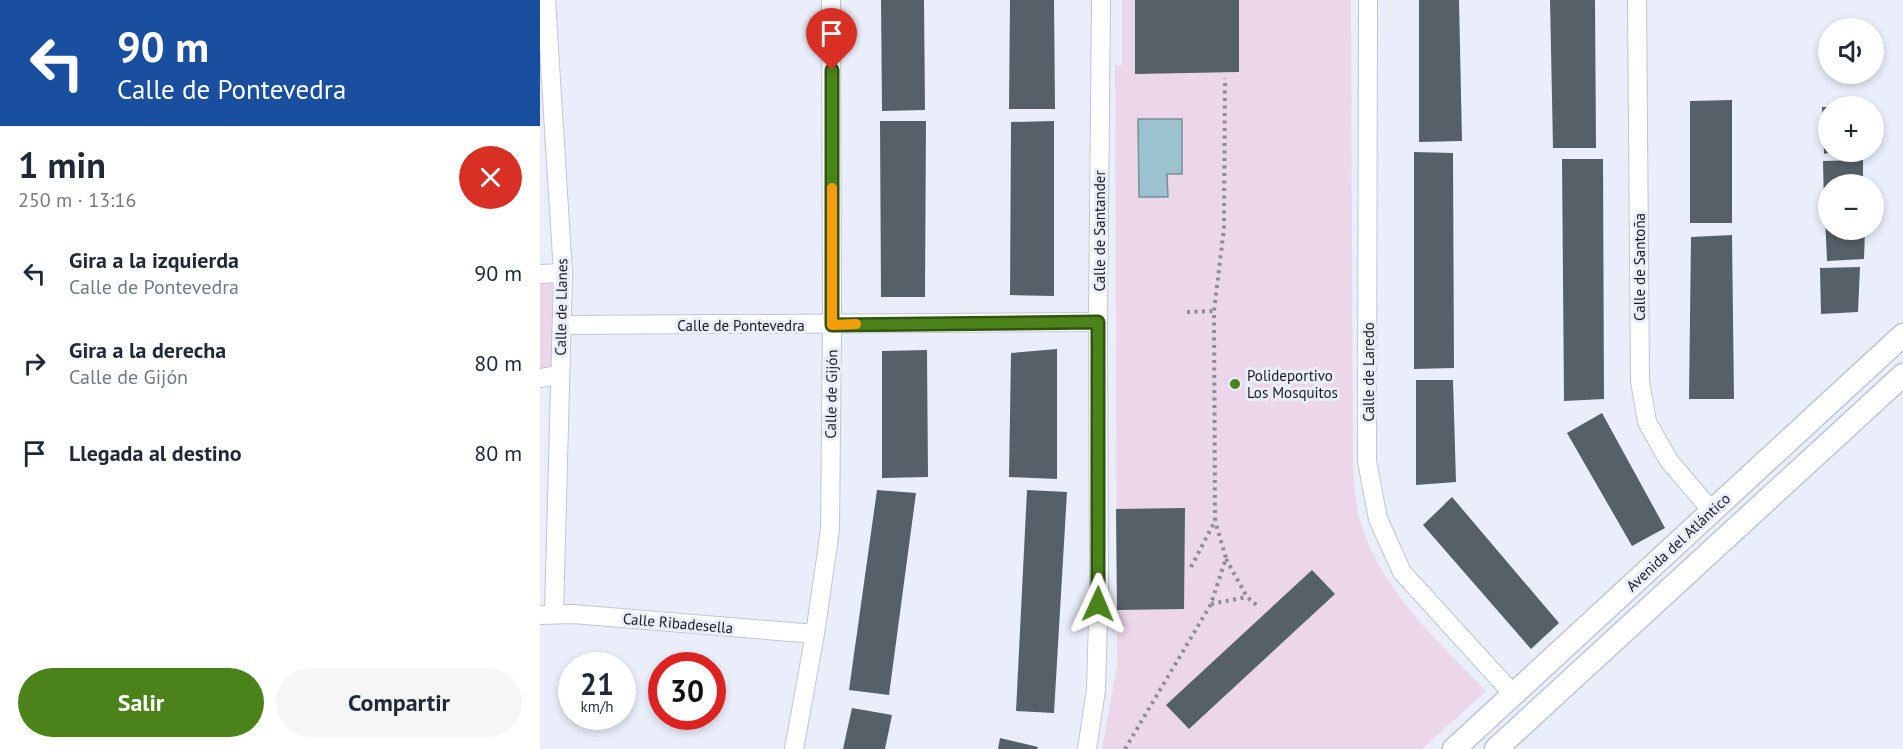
<!DOCTYPE html>
<html lang="es">
<head>
<meta charset="utf-8">
<style>
	body { margin:0; font-family:"PT Sans",sans-serif; background:#f6f6f7; color:#1f2937; height:100vh; display:flex; flex-direction:column; font-size:22px; white-space:nowrap }
	* { box-sizing:border-box; margin:0 }
	p { font-size:20px; color:#747a83 }
	.icon { flex:none; width:33px; height:33px; fill:none; stroke:currentColor; stroke-width:2; stroke-linecap:round; stroke-linejoin:round }
	.map { position:relative; flex:1; overflow:hidden }
	.side { display:flex; flex-direction:column; background:#fff; width:540px }
	.side>* { flex:none }
	.top-card { background:#1a4fa0; color:#fff; overflow:hidden }
	.controls { position:absolute; left:1278px; top:18px; display:grid; gap:12px }
	.controls a { display:grid; place-items:center; width:66px; height:66px; border-radius:50%; background:#fff; box-shadow:0 3px 9px #0003; font-size:30px }
	.speed { position:absolute; left:18px; top:652px; display:flex; gap:12px; font-size:30px; font-weight:700; text-align:center }
	.speed>* { display:grid; place-content:center; width:78px; height:78px; border-radius:50%; background:#fff; box-shadow:0 3px 9px #0003; line-height:1 }
	.speed small { font-size:15px; font-weight:400 }
	.speed .limit { border:9px solid #d22; background:#fff; color:#111 }
	.pin { position:absolute; display:grid; place-items:center; width:51px; height:51px; color:#fff; margin:-62px -26px; border-radius:50% 50% 50% 0; rotate:-45deg; box-shadow:0 0 6px #0007 }
	.pin .icon { rotate:45deg }
	.me { position:absolute; width:66px; margin:-33px; rotate:1deg; stroke-linejoin:round; filter:drop-shadow(0 0 4px #0008) }
	.turn { display:flex; align-items:center; gap:21px; height:126px; padding:0 18px; font-size:27px }
	.turn .icon { width:78px; height:78px; stroke-width:2.5 }
	.turn b { display:block; font-size:42px; line-height:51px }
	.round { display:grid; place-items:center; flex:none; width:63px; height:63px; border-radius:32px; background:#f6f6f7 }
	.headline { display:flex; align-items:center; justify-content:space-between; height:102px; padding:0 18px }
	h1 { font-size:36px; font-weight:700; line-height:45px }
	.primary-button { display:flex; gap:12px; margin-top:auto; padding:12px 18px }
	.primary-button a { flex:1; height:69px; border-radius:36px; background:#4b821a; color:#fff; font-size:24px; font-weight:700; line-height:69px; text-align:center }
	.primary-button a+a { background:#f6f6f7; color:#1f2937 }
	ul { padding:0; list-style:none }
	li { display:flex; align-items:center; gap:18px; height:90px; padding:0 18px }
	li div { flex:1 }
	li b { display:block; font-size:22px }
	li em { font-style:normal }
	main { display:flex; flex:1; min-height:0 }
	.map>svg:first-child { display:block }
	.green { fill:#ebd6ea }
	.water { fill:#9cc2cd; stroke:#759099; stroke-width:1.5 }
	.building { fill:#566069 }
	.lines { fill:none; stroke-linecap:round; stroke-linejoin:round }
	.minor-casing { stroke:#c1c5d2; stroke-width:20 }
	.tertiary-casing { stroke:#c1c5d2; stroke-width:25 }
	.path { stroke:#8b8e97; stroke-width:4; stroke-dasharray:3 4.5; stroke-linecap:butt }
	.minor { stroke:#fff; stroke-width:18 }
	.tertiary { stroke:#fff; stroke-width:22 }
	.route-casing { stroke:#315411; stroke-width:15 }
	.route { stroke:#4b821a; stroke-width:10 }
	.slow { stroke:#f59e0b; stroke-width:10 }
	.poi-dot { fill:#4b821a; stroke:#eaeefb; stroke-width:2 }
	.labels { text-anchor:middle; dominant-baseline:central; stroke-width:6; stroke-linejoin:round; paint-order:stroke }
	.street-label { font-size:15px; fill:#191a1f; stroke:#eaeefb }
	.poi-label { font-size:15px; fill:#191a1f; stroke:#eaeefb; text-anchor:start }
</style>
</head>
<body>
<main>
<section class="side">
<div class="top-card">
<div class="turn"><svg class="icon" aria-label="left" viewBox="0 0 24 24"><path d="M17 20v-9H6M10 6l-5 5 5 5"/></svg><div><b>90 m</b>Calle de Pontevedra</div></div>
</div>
<div class="headline"><div><h1>1 min</h1><p>250 m · 13:16</p></div><a class="round" style="background:#d93025;color:#fff"><svg class="icon" aria-label="close" viewBox="0 0 24 24"><path d="M6 6l12 12M18 6L6 18"/></svg></a></div>
<ul>
<li><svg class="icon" aria-label="left" viewBox="0 0 24 24"><path d="M17 20v-9H6M10 6l-5 5 5 5"/></svg><div><b>Gira a la izquierda</b><p>Calle de Pontevedra</p></div><em>90 m</em></li>
<li><svg class="icon" aria-label="right" viewBox="0 0 24 24"><path d="M7 20v-9h11M14 6l5 5-5 5"/></svg><div><b>Gira a la derecha</b><p>Calle de Gijón</p></div><em>80 m</em></li>
<li><svg class="icon" aria-label="arrive" viewBox="0 0 24 24"><path d="M6 21V4h12l-3 4 3 4H6"/></svg><div><b>Llegada al destino</b></div><em>80 m</em></li>
</ul>
<div class="primary-button"><a>Salir</a><a>Compartir</a></div>
</section>
<div class="map">
<svg width="1363" height="749" viewBox="0 0 1363 749">
	<rect width="100%" height="100%" fill="#eaeefb"/>
	<!-- green -->
	<path class="green" d="M582,0H811L813,471C815,486 815,503 819,517C839,589 896,639 946,691L882,749H562L577,665L575,65H582Z
		M12,280V368L0,369V281Z"/>
	<!-- water -->
	<path class="water" d="M598,119H642V174H627L628,197H599Z"/>
	<!-- building -->
	<path class="building" d="M341,0H384L385,110L342,111Z
		M470,0H514L515,109H469Z
		M595,0H699V72L595,74Z
		M879,0H919L922,141L879,142Z
		M1010,0H1055L1056,148H1013Z
		M1192,100V223H1150V101Z
		M1282,107H1288V153L1284,154Z
		M340,121H386L385,297H341Z
		M514,121V296L470,295L471,122Z
		M874,152L913,153L914,368L874,369Z
		M1022,159H1063L1064,399L1024,401Z
		M1323,160V184H1288V207H1284L1283,161Z
		M1285,215H1288V230H1325L1324,259L1287,261Z
		M1192,235L1194,399H1149L1151,237Z
		M1320,267L1318,312L1281,314L1280,268Z
		M517,349V479L469,477L471,353Z
		M387,350L388,477L342,478V351Z
		M876,380H913L916,482L876,485Z
		M1062,413L1125,528L1092,546L1027,433Z
		M337,490L376,493L349,695L309,690Z
		M487,490L527,492L514,713L476,711Z
		M912,497L1019,623L991,649L883,525Z
		M645,508L644,609L577,610L576,509Z
		M772,570L795,594L649,729L626,705Z
		M312,708L352,715L345,749H303Z
		M460,738L498,747L497,749H458Z"/>
	<g class="lines">
		<defs>
			<path id="minor" d="M6,0L23,273L14,614
				M828,0L827,461L838,519L862,572L973,694
				M1097,0L1100,381L1107,422L1129,461L1172,511
				M0,274L23,273
				M23,325L558,322
				M0,378L19,375
				M0,615L33,614L275,634
				M254,749L275,634L290,530L292,325L291,0
				M547,749L556,690L559,583L558,322L561,0"/>
			<path id="tertiary" d="M914,749L1363,335
				M956,749L1363,375"/>
		</defs>
		<!-- minor casing -->
		<use href="#minor" class="minor-casing"/>
		<!-- tertiary casing -->
		<use href="#tertiary" class="tertiary-casing"/>
		<!-- path -->
		<path class="path" d="M647,312L674,311
			M686,559L707,597L719,607
			M651,567L675,521L674,311L684,228L685,78
			M671,604L707,597
			M585,749L671,604L686,558L675,521"/>
		<!-- minor -->
		<use href="#minor" class="minor"/>
		<!-- tertiary -->
		<use href="#tertiary" class="tertiary"/>
	</g>
	<g class="lines">
		<defs>
			<path id="route" d="M292,70V325L558,322V604"/>
		</defs>
		<!-- route casing -->
		<use href="#route" class="route-casing"/>
		<!-- route -->
		<use href="#route" class="route"/>
		<!-- slow -->
		<path class="slow" d="M292,188V325L316,324"/>
	</g>
	<!-- markers -->
	<circle class="poi-dot" cx="695" cy="384" r="6"/>
	<g class="labels">
		<!-- street labels -->
		<g class="street-label">
			<text transform="translate(559 231) rotate(-90)">Calle de Santander</text>
			<text transform="translate(1099 267) rotate(-90)">Calle de Santoña</text>
			<text transform="translate(21 307) rotate(-89)">Calle de Llanes</text>
			<text x="201" y="325">Calle de Pontevedra</text>
			<text transform="translate(828 372) rotate(-90)">Calle de Laredo</text>
			<text transform="translate(291 394) rotate(-89)">Calle de Gijón</text>
			<text transform="translate(1138 542) rotate(-43)">Avenida del Atlántico</text>
			<text transform="translate(138 623) rotate(5)">Calle Ribadesella</text>
		</g>
		<!-- poi labels -->
		<g class="poi-label">
			<text x="707" y="375">Polideportivo<tspan x="707" dy="17">Los Mosquitos</tspan></text>
		</g>
	</g>
</svg>
<div class="controls">
<a><svg class="icon" aria-label="sound" viewBox="0 0 24 24"><path d="M4 9h4l5-4v14l-5-4H4zM17 9q2 3 0 6"/></svg></a>
<a>+</a>
<a>−</a>
</div>
<div class="speed"><div>21<small>km/h</small></div><div class="limit">30</div></div>
<div class="pin" style="left:292px;top:70px;background:#d93025"><svg class="icon" aria-label="arrive" viewBox="0 0 24 24"><path d="M6 21V4h12l-3 4 3 4H6"/></svg></div>
<svg class="me" style="left:558px;top:604px" viewBox="-20 -20 40 40"><path d="M0-17L14 15 0 8-14 15z" fill="#4b821a" stroke="#fff" stroke-width="4"/></svg>
</div>
</main>
</body>
</html>
